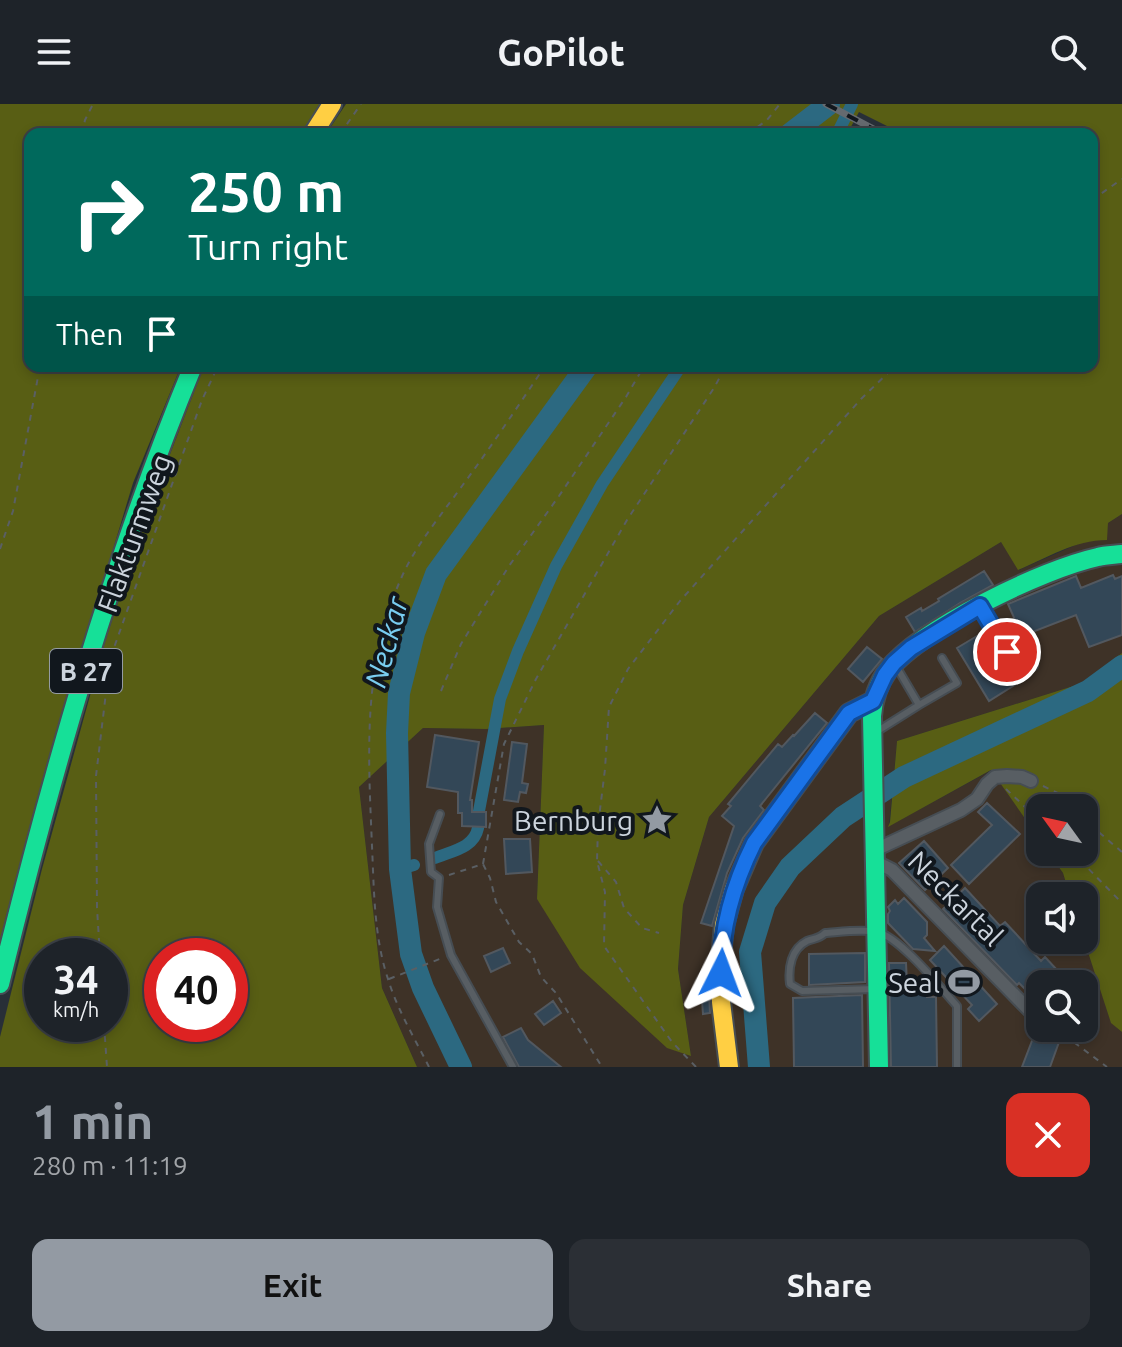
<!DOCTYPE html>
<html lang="en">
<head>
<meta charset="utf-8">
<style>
	body { margin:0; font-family:Ubuntu,sans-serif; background:#2b2f35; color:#f1f3f6; height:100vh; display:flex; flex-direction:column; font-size:30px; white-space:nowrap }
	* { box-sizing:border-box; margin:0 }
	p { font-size:26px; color:#a1a4a8 }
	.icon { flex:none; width:44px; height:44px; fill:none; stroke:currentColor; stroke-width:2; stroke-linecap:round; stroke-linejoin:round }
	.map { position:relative; height:963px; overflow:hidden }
	.drawer { display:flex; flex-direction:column; background:#1e2329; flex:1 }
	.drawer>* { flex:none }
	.banner { position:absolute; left:24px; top:24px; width:1074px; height:244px; border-radius:16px; box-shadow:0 4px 12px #0003,0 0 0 2px #3c4046; background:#00695c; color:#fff; overflow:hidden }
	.needle { width:52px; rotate:303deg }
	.buttons { position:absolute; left:1026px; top:690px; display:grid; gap:16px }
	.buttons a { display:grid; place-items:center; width:72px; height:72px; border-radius:16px; background:#1e2329; box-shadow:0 4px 12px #0003,0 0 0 2px #3c4046; font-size:40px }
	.speed { position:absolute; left:24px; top:834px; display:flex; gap:16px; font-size:40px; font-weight:700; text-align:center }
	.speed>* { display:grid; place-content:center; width:104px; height:104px; border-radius:50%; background:#1e2329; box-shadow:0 4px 12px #0003,0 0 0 2px #3c4046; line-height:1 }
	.speed small { font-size:20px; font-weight:400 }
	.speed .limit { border:12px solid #d22; background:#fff; color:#111 }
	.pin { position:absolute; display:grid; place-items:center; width:68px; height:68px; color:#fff; margin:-34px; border:4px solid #fff; border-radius:50%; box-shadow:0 2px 8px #0007 }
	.me { position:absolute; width:88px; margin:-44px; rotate:3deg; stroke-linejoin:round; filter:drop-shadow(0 0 6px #0008) }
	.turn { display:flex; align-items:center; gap:28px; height:168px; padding:0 32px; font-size:36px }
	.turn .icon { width:104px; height:104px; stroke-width:2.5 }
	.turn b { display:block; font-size:56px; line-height:68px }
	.then { display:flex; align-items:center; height:76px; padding:0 32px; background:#0003; gap:16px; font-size:30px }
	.round { display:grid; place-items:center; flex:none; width:84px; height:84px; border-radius:16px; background:#2b2f35 }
	.headline { display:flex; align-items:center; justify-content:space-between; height:136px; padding:0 32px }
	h1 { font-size:48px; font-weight:700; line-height:60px; color:#939aa3 }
	.primary-button { display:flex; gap:16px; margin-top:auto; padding:16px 32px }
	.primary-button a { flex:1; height:92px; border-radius:16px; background:#939aa3; color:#111; font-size:32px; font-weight:700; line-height:92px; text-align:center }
	.primary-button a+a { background:#2b2f35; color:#f1f3f6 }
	header { display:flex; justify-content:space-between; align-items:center; height:104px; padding:0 32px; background:#1e2329; font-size:36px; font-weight:700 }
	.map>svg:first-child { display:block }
	.industrial { fill:#3e3227; fill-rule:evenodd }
	.forest { fill:#585e14; fill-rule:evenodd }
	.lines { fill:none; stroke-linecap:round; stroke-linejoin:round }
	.canal { stroke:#2c6981; stroke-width:12 }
	.river { stroke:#2c6981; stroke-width:22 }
	.building { fill:#334757; stroke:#52585f; stroke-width:2 }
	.lane-casing { stroke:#464d53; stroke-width:10 }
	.street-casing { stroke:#464d53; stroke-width:16 }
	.fast-casing { stroke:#464d53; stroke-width:22 }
	.slow-casing { stroke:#464d53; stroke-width:22 }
	.path { stroke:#5a5f64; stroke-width:2; stroke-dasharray:6 6; stroke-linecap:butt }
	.lane { stroke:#585e63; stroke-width:6 }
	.street { stroke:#585e63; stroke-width:12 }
	.fast { stroke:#16e098; stroke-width:18 }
	.slow { stroke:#ffcf43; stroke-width:18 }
	.rail-casing { stroke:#656a6f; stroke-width:7 }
	.rail { stroke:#11171d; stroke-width:4; stroke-dasharray:12; stroke-linecap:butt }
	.route-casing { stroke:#114b97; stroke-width:20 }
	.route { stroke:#1a73e8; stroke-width:14 }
	.labels { text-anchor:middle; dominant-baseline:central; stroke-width:8; stroke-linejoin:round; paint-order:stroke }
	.shield { fill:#11171d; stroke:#949ba3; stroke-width:2 }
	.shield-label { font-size:26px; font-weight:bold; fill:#ccd4dd }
	.street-label { font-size:28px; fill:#ccd4dd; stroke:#11171d }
	.poi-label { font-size:28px; fill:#ccd4dd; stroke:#11171d; text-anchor:end }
	.water-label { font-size:30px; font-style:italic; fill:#79cdf0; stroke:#11171d }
</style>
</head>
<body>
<header><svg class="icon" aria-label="menu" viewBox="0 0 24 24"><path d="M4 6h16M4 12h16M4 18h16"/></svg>GoPilot<svg class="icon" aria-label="search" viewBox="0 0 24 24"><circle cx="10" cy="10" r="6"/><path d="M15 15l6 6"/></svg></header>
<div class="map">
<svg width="1122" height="963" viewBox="0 0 1122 963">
	<rect width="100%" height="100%" fill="#282f37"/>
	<!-- industrial -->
	<path class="industrial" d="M1122,410V549L1083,579L897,637L889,722L992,666L1040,736V748H1048L1063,769L1070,792H1040V836H1084L1111,918L1122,928V963H417L382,884L359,683L423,624L486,625L544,621L537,795L691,952L678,865L683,801L709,713L879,512L1001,438L1019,466L1078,440L1091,436H1106L1108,419ZM1040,880H1084V924H1040Z"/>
	<!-- forest -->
	<path class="forest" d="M0,0H321L303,30H30V262H181L133,379L36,701L0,841Z
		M346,0H1122V410L1108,419L1107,436C1075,436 1047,454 1018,466L1001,438L879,512L709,713L683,801L678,865L691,952L667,944L580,864L537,795L544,621L486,625L423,624L359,683L382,884L417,963H0V933L42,765L106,534L155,389L204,262H1092V30H903L859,8L847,30H326ZM42,852H110V920H42ZM162,852H230V920H162Z
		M1122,549V928L1111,919L1084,836V792H1070L1063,769L1048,748H1084V704H1040V736L991,666L888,723L890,718L897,637L1083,579Z"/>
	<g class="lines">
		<!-- canal -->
		<path class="canal" d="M837,30L852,0
			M479,707L500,595L518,547L556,462L602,380L681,262
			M435,754C452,747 474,744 478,724
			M400,765L414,761"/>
		<!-- river -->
		<path class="river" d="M790,30L829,0
			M461,963L423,884L411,850L400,765L397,629L399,589L414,529L436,470L587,262
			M759,963L750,848L765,799L790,763L843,713L904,673L1088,587L1122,562"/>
	</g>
	<!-- building -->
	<path class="building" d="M984,467L993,481L960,499L915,528L906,513L921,504L922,507L939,497L938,495Z
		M1113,471L1115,475L1122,472V531L1089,543L1076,511L1022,532L1008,500L1076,472L1081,484Z
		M987,526L1002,551L1009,558L1021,577L989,597L957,544Z
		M867,543L882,555L863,578L848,565Z
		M815,609L827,619L760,702L764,706L743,734L727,769L712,822L701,819L734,722L722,712L731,702L728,700L778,640L782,643L793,631L794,632Z
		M435,631L479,638L470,696H472V708H486V723L462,722V709H458V688L427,683Z
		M512,638L527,640L522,679L528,680L526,689L520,688L518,698L504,696Z
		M987,699L1020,730L969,780L951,761L992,721L978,708Z
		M504,735H530L532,768L506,770Z
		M924,737L948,764L925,786L899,759Z
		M965,784L1000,822L1005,818L1041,857L1045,853L1070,880H1052L1044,871L1027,887L1019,879L1017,881L943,805Z
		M904,794L927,818V831L924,834L935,847L913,845L888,819V810L890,807L888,803L895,796L898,800Z
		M944,842L997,900L979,917L968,905L972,901L930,856Z
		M503,844L510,859L491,868L484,852Z
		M865,849V878L809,881V850Z
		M889,859H906L907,879L927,878V893H936L937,963H891Z
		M700,870H708L710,909L703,910Z
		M862,891L863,963H794L793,894Z
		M553,897L561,909L544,921L535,910Z
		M521,924L528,936L561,963H519L503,933Z
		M1035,929L1059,938L1050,963H1022Z"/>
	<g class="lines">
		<defs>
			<path id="lane" d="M982,505L1007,548L1016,556L1034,562
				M919,601L957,579L942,554
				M876,628L919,601L896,562
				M440,710L429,740L431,768L439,774L437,803L451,851L513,963
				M876,885L802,887L790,880C788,864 791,845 807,837C815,834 819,835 825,829C840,828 863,825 877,828C900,833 940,883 957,902V963"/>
			<path id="street" d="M875,746L961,706L977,695L987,680L995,673L1007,672L1022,673L1031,677
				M876,758L892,766L1030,907"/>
			<path id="fast" d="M0,880C51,672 111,460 193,262
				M879,963L872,612C873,595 878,580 888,566C923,523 1043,465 1098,453C1105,451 1114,451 1122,450"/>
			<path id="slow" d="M313,30L332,0
				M729,963L721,898L720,865L724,821L734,785L754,739L849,609L873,597"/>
		</defs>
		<!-- lane casing -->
		<use href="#lane" class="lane-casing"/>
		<!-- street casing -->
		<use href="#street" class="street-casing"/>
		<!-- fast casing -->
		<use href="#fast" class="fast-casing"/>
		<!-- slow casing -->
		<use href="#slow" class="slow-casing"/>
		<!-- path -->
		<path class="path" d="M82,30L85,16L93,0
			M340,30L361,0
			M748,30L767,16L780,0
			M1092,96L1122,75
			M0,445L13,407L40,262
			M441,587L461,540L509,462L559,392L626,293L644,262
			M1043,682L1073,696L1079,704
			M1006,685L1040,717
			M1084,710L1094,724L1122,748
			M1072,748L1122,799
			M598,757L616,778L624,804L642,824L659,829
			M483,760L504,640L536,575L627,416L714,284L726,262
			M449,771L483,760L490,774L496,798L519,838L532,850L541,873L556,889L602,963
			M100,852L97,804L96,672L110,555L202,296L218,262
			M389,875L442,854
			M104,920L107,963
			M1055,924L1107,963
			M429,963C415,935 397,905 388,875C374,833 374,786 372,742C368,646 362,558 404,468C419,437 442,410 462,382C491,343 518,302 545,262
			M696,963L672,938L604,842L605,788L597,757L598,722L605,665L609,603L628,565L680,497L861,295L895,262"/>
		<!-- lane -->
		<use href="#lane" class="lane"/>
		<!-- street -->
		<use href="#street" class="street"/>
		<!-- fast -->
		<use href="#fast" class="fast"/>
		<!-- slow -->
		<use href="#slow" class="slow"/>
		<defs>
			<path id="rail" d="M826,0L883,30"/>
		</defs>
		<!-- rail casing -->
		<use href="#rail" class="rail-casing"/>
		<!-- rail -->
		<use href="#rail" class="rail"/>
	</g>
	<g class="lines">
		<defs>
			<path id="route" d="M721,869C721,823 733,781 754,739L849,609L873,597L885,571L894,559L911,544L980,502L1007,548"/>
		</defs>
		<!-- route casing -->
		<use href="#route" class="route-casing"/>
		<!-- route -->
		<use href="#route" class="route"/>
	</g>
	<!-- icons -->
	<defs>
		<symbol id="sight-bare" viewBox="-9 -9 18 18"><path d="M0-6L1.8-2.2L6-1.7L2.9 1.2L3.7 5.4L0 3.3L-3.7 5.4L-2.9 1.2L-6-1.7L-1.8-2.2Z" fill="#939aa3" stroke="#11171d" stroke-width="2.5" paint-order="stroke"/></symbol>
		<symbol id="stadium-bare" viewBox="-9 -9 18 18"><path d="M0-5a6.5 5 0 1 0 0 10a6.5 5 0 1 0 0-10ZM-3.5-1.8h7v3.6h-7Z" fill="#939aa3" stroke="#11171d" stroke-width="2.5" paint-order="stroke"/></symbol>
	</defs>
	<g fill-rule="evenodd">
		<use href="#sight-bare" x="635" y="694" width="44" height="44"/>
		<use href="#stadium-bare" x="942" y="856" width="44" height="44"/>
	</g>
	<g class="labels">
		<!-- shield labels -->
		<rect class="shield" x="50" y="545" width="72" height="44" rx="6"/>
		<g class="shield-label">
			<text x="86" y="567">B 27</text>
		</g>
		<!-- street labels -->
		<g class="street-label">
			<text transform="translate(134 429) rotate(-70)">Flakturmweg</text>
			<text transform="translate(956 794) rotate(45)">Neckartal</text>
		</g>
		<!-- poi labels -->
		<g class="poi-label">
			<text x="633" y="716">Bernburg</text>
			<text x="940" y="878">Seal</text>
		</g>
		<!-- water labels -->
		<g class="water-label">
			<text transform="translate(386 538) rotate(-75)">Neckar</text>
		</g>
	</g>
</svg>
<div class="buttons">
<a><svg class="needle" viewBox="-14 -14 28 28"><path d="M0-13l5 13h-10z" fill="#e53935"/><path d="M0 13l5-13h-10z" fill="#a1a4a8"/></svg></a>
<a><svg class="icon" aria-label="sound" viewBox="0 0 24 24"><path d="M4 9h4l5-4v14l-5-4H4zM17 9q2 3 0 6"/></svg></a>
<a><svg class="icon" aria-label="search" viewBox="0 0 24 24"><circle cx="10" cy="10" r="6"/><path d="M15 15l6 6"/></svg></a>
</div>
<div class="speed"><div>34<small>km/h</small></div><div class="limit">40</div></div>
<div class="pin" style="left:1007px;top:548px;background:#d93025"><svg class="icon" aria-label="arrive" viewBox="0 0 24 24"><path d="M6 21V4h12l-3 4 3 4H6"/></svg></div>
<svg class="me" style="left:721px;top:869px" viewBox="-20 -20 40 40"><path d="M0-17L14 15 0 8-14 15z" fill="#1a73e8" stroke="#fff" stroke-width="4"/></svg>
<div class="banner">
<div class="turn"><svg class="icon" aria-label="right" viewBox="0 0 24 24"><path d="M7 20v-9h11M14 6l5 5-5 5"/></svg><div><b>250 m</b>Turn right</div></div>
<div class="then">Then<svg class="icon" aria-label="arrive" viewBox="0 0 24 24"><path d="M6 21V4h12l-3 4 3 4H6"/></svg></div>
</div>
</div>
<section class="drawer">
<div class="headline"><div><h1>1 min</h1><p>280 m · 11:19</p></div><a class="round" style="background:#d93025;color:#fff"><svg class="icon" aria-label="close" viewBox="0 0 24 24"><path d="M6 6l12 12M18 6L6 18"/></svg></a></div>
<div class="primary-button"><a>Exit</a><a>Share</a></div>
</section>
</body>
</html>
